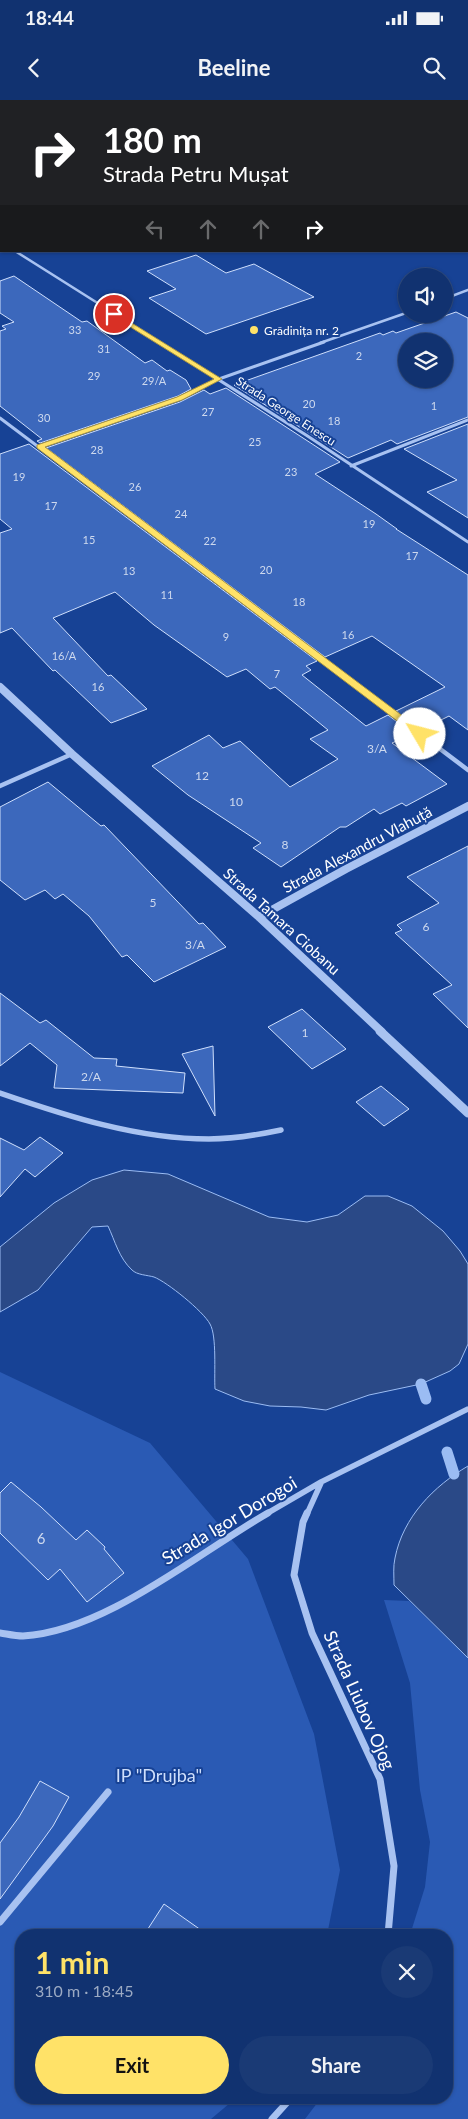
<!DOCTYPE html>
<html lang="en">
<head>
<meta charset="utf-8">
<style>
	body { margin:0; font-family:Lato,sans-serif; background:#1a3a75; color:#f1f3f6; height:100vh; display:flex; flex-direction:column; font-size:19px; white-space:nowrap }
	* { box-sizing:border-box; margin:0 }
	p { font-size:16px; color:#9caac3 }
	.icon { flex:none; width:28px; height:28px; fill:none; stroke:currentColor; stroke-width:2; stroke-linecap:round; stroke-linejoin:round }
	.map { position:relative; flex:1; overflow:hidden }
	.drawer { position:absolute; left:15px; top:1829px; width:438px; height:175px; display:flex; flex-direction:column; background:#113270; border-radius:20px; box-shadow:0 1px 4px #0004,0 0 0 1px #304d83 }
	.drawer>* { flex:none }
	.top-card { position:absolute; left:0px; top:0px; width:469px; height:152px; box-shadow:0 1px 4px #0004,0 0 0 1px #304d83; background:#202124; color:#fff; overflow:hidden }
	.tools { position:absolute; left:398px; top:168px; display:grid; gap:10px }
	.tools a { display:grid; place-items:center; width:55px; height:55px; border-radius:50%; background:#113270; box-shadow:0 1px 4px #0004,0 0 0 1px #304d83; font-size:25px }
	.pin { position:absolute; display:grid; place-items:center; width:42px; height:42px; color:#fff; margin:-21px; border:2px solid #fff; border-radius:50%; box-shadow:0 1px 5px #0007 }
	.me { position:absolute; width:55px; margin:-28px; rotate:307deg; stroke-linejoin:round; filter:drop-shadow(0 0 4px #0008) }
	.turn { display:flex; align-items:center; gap:18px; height:105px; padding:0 20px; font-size:22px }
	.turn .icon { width:65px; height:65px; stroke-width:2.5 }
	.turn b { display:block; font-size:35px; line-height:42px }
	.lanes { display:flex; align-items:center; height:48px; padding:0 20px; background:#0003; justify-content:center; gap:25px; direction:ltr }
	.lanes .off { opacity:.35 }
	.round { display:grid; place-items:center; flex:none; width:52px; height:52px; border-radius:26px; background:#1a3a75 }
	.head { display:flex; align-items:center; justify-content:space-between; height:85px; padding:0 20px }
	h1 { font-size:30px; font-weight:700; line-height:38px; color:#ffe268 }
	.cta { display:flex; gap:10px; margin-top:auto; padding:10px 20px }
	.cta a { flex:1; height:58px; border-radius:30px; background:#ffe268; color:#111; font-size:20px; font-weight:700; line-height:58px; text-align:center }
	.cta a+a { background:#1a3a75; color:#f1f3f6 }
	.status { display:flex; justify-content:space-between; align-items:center; height:35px; padding:0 25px; background:#113270; direction:ltr }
	.status svg { height:14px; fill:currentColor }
	header { display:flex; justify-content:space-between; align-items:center; height:65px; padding:0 20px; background:#113270; font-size:22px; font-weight:700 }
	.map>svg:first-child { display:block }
	.green { fill:#2a5ab4 }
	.water { fill:#2a4987; stroke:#9bbcf3 }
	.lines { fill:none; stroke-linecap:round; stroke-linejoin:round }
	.stream { stroke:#9bbcf3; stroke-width:11 }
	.building { fill:#3c68bc; stroke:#cfdffc; fill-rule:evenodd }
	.minor-far4 { stroke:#a8c2f1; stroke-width:2.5 }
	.minor-far3 { stroke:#a8c2f1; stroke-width:3 }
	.minor-far2 { stroke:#a8c2f1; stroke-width:4.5 }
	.minor-far1 { stroke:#a8c2f1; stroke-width:5.5 }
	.minor { stroke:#a8c2f1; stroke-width:7 }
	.tertiary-far2 { stroke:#a8c2f1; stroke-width:5 }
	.tertiary-far1 { stroke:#a8c2f1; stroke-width:8 }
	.tertiary { stroke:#a8c2f1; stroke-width:9 }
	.route { fill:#ffe268; stroke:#a69344 }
	.poi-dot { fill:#ffe268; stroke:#174295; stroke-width:2 }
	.labels { text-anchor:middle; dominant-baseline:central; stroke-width:4; stroke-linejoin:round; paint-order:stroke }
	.far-number-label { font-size:11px; fill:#ced9ee }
	.far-poi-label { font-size:12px; fill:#fff; stroke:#174295; text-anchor:start }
	.far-street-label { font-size:12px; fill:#fff; stroke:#174295 }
	.number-label { font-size:12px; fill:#ced9ee }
	.street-label { font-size:15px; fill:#fff; stroke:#174295 }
	.near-number-label { font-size:15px; fill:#ced9ee }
	.near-street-label { font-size:18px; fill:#fff; stroke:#174295 }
	.near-park-label { font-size:18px; fill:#cfdffc; stroke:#174295 }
</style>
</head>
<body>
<div class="status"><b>18:44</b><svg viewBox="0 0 49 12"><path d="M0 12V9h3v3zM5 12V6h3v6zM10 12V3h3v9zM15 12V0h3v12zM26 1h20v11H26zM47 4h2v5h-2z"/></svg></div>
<header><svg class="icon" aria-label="back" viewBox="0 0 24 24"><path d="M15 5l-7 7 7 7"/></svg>Beeline<svg class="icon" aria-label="search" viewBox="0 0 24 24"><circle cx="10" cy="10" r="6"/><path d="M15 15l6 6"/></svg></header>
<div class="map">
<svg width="468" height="2019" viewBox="0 0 468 2019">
	<rect width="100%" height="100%" fill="#174295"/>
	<!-- green -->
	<path class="green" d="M0,1272L150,1343L248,1459L314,1634L340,1770L327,1835H21V1998H236L211,2019H0Z
		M384,1500L409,1501L468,1558V2019H305L321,1998H446V1835H410L425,1787L430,1742L420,1690L410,1583Z"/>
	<!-- water -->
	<path class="water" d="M124,1070L168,1074L269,1117L307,1122L338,1115L365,1096H388L412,1106L443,1131L460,1151L468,1164V1244L459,1264L450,1271L421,1284L369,1295L326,1310L301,1307L270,1306L244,1301L215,1289C214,1273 217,1236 210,1224C203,1211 167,1182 154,1177C147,1175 137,1175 132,1170C119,1158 115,1141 108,1126L92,1127L38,1190L0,1212V1147L54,1103L92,1080Z
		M468,1366V1558L394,1485C394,1476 393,1466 395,1458C403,1417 434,1386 468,1366Z"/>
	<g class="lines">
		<!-- stream -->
		<path class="stream" d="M421,1284L426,1299
			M447,1352L454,1374"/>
	</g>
	<!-- building -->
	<path class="building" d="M196,155L226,173L254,164L314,197L206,234L149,198L176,189L147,171Z
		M14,176L82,222L87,221L145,263L152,260L167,271L170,270L186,280L191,289L178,296L40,343L37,341L42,339L0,306V231L6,229L2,226L14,222L0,213V181Z
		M456,212L468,218V317L397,344L391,340L348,358L234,285L380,233L383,235L393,231L396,233ZM406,241H444V279H406Z
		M226,288L340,362L315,374L376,414L397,429H396L468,475V630L449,616L421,630L396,611L445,587L372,536L325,557L46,348L180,302L204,290L210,294Z
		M468,324V418L427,392L457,380L404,349Z
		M29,344L317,561L306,566L311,570L302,575L366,626L388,615L413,634L392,643L447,684L406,706L402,703L380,714L374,709L346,727H340L281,767L253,748L261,743L188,695L152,666L209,635L223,648L240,641L290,687L338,659L310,639L328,630L275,587L270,589L246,569L227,577L154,525L115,492L53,518L108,576L111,575L147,609L119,620L111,623L55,570L53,571L12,528L0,533V433L12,429L0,419V354Z
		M48,682L101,726L104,725L199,824L203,823L226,847L154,882L127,855L122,857L89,816L63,794L55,799L45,790L25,800L0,780V707Z
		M468,746V928L433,894L452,885L395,833L402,830L397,825L439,803L407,777Z
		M0,893L40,923L46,920L94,958L117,959L116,966L185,973L183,993L54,988L57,965L30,943L0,966Z
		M302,909L346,949L312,969L268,927Z
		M213,946L215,1016L182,954Z
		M381,986L409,1009L384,1026L356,1002Z
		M40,1037L63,1053L35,1077L25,1069L0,1097V1038L24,1050Z
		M11,1382L41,1407L76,1440L87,1430L105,1447L104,1449L124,1473L87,1502L60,1469L48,1480L0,1433V1393Z
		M40,1681L69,1697L53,1726L0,1799V1743L19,1717Z
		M164,1804L208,1835H144Z"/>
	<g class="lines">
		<!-- minor-far4 -->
		<path class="minor-far4" d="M164,1L169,0
			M429,1L433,0
			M15,151L161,243
			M444,199L468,190
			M320,243L406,213"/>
		<!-- minor-far3 -->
		<path class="minor-far3" d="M159,242L306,335L468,442
			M0,318L306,548
			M40,347L179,299L219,279L324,242
			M351,366L468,320"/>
		<!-- minor-far2 -->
		<path class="minor-far2" d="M305,547L468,670
			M0,686L72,654"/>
		<!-- minor-far1 -->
		<path class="minor-far1" d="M0,993C67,1016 137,1039 209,1039C233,1039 257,1035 281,1030
			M266,1414L321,1382L468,1309
			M307,1414L321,1383"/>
		<!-- minor -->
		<path class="minor" d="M307,1413L303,1422L294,1475L312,1533L380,1679L394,1766L388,1835
			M0,1533C7,1534 15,1536 23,1536C104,1532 198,1453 268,1413
			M0,1822L108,1692
			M272,2019L291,1998"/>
		<!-- tertiary-far2 -->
		<path class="tertiary-far2" d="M242,0L244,1"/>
		<!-- tertiary-far1 -->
		<path class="tertiary-far1" d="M0,587L72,654L259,817L382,932
			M259,817L346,769L468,706"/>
		<!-- tertiary -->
		<path class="tertiary" d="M380,931L468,1013"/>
	</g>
	<!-- route -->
	<path class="route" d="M114,212L222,279L182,300L45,347L424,632V636H417L37,348V345L177,297L214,279L111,215L110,214Z"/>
	<!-- markers -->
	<circle class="poi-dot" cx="254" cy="230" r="5"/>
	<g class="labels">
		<!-- far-number labels -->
		<g class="far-number-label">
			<text x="75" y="229">33</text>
			<text x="104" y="248">31</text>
			<text x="359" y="255">2</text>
			<text x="94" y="275">29</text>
			<text x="154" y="280">29/A</text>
			<text x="309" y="303">20</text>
			<text x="434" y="305">1</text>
			<text x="208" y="311">27</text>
			<text x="44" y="317">30</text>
			<text x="334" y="320">18</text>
			<text x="255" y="341">25</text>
			<text x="97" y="349">28</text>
			<text x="291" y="371">23</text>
			<text x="19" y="376">19</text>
			<text x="135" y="386">26</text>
			<text x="51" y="405">17</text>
			<text x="181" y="413">24</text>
			<text x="369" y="423">19</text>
			<text x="89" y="439">15</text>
			<text x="210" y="440">22</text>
			<text x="412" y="455">17</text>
			<text x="266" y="469">20</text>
			<text x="129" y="470">13</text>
			<text x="167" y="494">11</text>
			<text x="299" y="501">18</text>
			<text x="348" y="534">16</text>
			<text x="226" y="536">9</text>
			<text x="64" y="555">16/A</text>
			<text x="277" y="573">7</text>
			<text x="98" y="586">16</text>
		</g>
		<!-- far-poi labels -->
		<g class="far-poi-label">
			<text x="264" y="230">Grădinița nr. 2</text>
		</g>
		<!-- far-street labels -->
		<g class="far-street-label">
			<text transform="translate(286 311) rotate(33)">Strada George Enescu</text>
		</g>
		<!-- number labels -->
		<g class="number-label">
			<text x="377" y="648">3/A</text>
			<text x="202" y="675">12</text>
			<text x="236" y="701">10</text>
			<text x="285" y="744">8</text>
			<text x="153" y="802">5</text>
			<text x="426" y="826">6</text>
			<text x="195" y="844">3/A</text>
			<text x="305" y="932">1</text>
			<text x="91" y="976">2/A</text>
		</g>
		<!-- street labels -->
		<g class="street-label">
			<text transform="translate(357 749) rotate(-28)">Strada Аlexandru Vlahuță</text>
			<text transform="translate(282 821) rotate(42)">Strada Tamara Ciobanu</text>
		</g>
		<!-- near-number labels -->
		<g class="near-number-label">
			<text x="41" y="1438">6</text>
		</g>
		<!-- near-street labels -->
		<g class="near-street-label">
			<text transform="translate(229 1420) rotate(-31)">Strada Igor Dorogoi</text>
			<text transform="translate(360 1600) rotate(66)">Strada Liubov Ojog</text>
		</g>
		<!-- near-park labels -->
		<g class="near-park-label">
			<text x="159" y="1675">IP "Drujba"</text>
		</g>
	</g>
</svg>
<div class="tools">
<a><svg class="icon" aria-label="sound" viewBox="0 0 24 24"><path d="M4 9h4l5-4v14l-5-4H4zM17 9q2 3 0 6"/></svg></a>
<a><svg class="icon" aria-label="layers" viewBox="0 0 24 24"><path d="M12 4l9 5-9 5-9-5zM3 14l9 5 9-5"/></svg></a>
</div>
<div class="pin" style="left:114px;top:214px;background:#d93025"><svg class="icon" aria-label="arrive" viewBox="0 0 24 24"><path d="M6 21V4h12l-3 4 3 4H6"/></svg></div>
<svg class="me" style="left:420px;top:634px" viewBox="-20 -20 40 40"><circle r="19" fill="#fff"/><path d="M0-13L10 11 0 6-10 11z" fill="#ffe268"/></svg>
<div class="top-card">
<div class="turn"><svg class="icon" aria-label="right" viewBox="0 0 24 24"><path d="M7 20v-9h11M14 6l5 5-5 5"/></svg><div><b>180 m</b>Strada Petru Mușat</div></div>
<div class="lanes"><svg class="icon off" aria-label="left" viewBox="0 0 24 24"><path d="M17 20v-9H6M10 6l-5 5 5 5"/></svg><svg class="icon off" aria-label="ahead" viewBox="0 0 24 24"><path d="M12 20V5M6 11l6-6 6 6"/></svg><svg class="icon off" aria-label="ahead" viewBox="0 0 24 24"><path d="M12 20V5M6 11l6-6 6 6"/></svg><svg class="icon" aria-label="right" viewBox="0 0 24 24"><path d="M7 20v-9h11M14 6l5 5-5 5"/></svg></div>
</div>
<section class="drawer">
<div class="head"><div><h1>1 min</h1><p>310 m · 18:45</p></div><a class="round"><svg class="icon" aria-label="close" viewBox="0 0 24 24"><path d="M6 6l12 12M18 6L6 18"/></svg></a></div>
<div class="cta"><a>Exit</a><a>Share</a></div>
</section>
</div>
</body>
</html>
